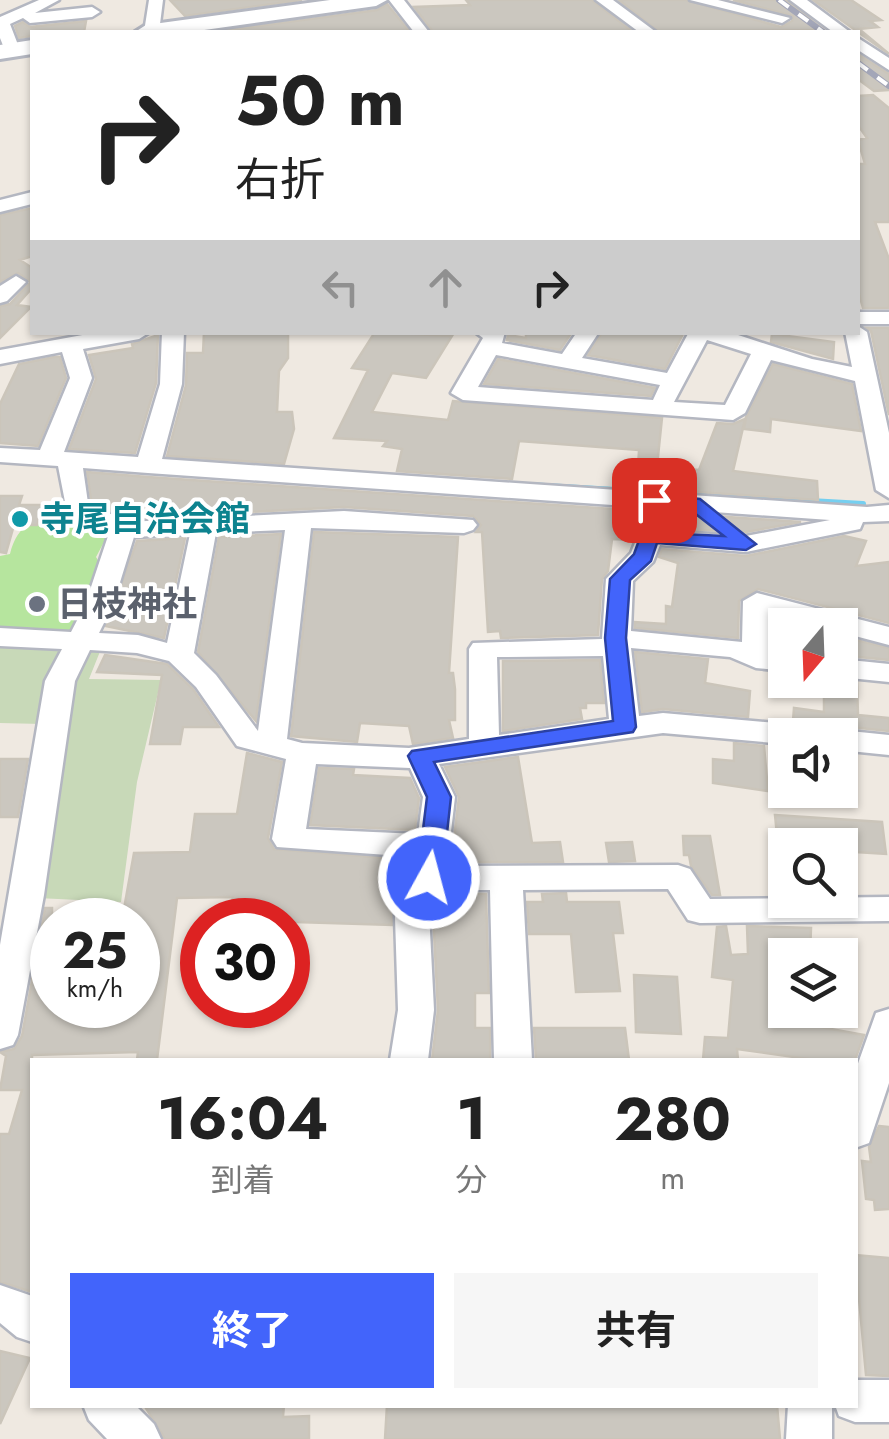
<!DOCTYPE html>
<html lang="ja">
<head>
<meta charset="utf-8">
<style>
	body { margin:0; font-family:Jost,"Noto Sans JP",sans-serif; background:#f6f6f6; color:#222; height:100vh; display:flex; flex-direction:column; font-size:38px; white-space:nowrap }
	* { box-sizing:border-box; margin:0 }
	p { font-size:32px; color:#767676 }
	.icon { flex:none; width:55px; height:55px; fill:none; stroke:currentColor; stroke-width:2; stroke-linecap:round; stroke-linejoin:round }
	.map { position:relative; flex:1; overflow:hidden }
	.sheet { position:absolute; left:30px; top:1058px; width:828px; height:350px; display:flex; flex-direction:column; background:#fff; border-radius:0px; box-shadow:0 2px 8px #0004 }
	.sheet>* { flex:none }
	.hud { position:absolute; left:30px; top:30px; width:830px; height:305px; border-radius:0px; box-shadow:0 2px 8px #0004; background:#fff; color:#222; overflow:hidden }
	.needle { width:65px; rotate:199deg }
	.buttons { position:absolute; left:768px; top:608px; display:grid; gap:20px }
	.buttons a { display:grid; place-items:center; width:90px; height:90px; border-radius:0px; background:#fff; box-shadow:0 2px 8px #0004; font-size:50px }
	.speed { position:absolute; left:30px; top:898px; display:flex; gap:20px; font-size:50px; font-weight:700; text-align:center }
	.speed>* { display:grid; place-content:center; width:130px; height:130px; border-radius:50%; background:#fff; box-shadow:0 2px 8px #0004; line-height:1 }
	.speed small { font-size:25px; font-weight:400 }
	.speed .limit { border:15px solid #d22; background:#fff; color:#111 }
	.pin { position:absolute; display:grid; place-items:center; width:85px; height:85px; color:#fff; margin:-42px; border-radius:20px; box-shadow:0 5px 15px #0006 }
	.me { position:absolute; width:110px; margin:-55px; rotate:7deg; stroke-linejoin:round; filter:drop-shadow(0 0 8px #0008) }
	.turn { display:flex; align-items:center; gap:35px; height:210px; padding:0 40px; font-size:45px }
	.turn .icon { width:130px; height:130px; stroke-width:2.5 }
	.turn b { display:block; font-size:70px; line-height:85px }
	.lanes { display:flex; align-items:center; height:95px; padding:0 40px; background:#0003; justify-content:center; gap:50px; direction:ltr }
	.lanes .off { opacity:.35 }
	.eta { display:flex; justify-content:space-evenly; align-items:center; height:170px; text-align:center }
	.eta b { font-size:60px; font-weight:700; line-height:70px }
	.action { display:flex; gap:20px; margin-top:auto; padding:20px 40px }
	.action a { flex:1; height:115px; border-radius:0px; background:#4264fb; color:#fff; font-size:40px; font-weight:700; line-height:115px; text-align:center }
	.action a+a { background:#f6f6f6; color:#222 }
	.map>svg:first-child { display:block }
	.green { fill:#b6e59e }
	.cemetery { fill:#c8d9b8 }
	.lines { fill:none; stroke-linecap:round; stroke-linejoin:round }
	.stream { stroke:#75cff0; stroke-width:6 }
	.building { fill:#cbc7bf; stroke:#cbc5ba; stroke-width:2.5 }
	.street-casing { stroke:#b4b7c1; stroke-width:5 }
	.secondary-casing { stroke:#b4b7c1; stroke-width:6 }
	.street { fill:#fff; fill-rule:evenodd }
	.secondary { fill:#fff; fill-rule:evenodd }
	.rail-casing { stroke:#a3a6b8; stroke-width:6 }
	.rail { stroke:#fff; stroke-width:4; stroke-dasharray:12; stroke-linecap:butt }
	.route { fill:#4264fb; stroke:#2b41a3; stroke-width:2.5 }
	.culture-dot { fill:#0f9aa8; stroke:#fff; stroke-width:4 }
	.worship-dot { fill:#6b7280; stroke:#fff; stroke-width:4 }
	.labels { text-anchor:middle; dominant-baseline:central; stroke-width:8; stroke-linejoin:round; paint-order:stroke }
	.culture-label { font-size:35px; font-weight:bold; fill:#0d838f; stroke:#fff; text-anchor:start }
	.worship-label { font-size:35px; font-weight:bold; fill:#5b616d; stroke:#fff; text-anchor:start }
</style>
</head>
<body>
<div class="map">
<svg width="889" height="1439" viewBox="0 0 889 1439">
	<rect width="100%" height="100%" fill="#efe9e1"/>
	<!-- green -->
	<path class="green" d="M65,509L111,529L96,557L102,567L94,592L84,600L89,607L74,631L32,629L0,634V556L10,554C17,525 36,515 65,509Z"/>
	<!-- cemetery -->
	<path class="cemetery" d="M0,641L72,644L42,724L0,723Z
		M103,644L89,679L161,680L137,782L121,902L37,898L81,647Z"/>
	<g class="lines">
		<!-- stream -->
		<path class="stream" d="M528,485L863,504"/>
	</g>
	<!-- building -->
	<path class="building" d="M170,0H302L185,16Z
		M466,0H592L633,32H433L414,7L470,5Z
		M619,0H686L781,27L792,21L793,16L733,0H786L824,30L659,32Z
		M813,0H851L881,20L870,21L878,27L859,29L889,54Z
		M387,4L410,32H214L377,10Z
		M86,21L84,32H32V36L19,38L15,26L23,22L30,27Z
		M858,54L889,74V90L874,91L858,79Z
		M873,95L889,108V222H875L889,259V308H863L858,290V164H865L858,140L867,138L858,125V96Z
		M32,208V256L20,260L32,268V288L17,305L31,307L0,338V306L10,304L30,282L18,273L0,282V215Z
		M867,328H889V415L871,331Z
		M204,332L288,333V358L279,371L277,412H292L294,429L284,464L167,456L186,385L187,353H203Z
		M375,332L452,336L426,378L392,373L372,412L448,420L453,401L662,418L657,466L699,470L717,423L733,424L745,419L733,471L817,481L818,500L637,488L639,450L519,441L512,479L397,471L402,449L383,446L387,441L334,438L368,370L352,368Z
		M526,332H572L560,350L507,340L508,335L526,338Z
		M602,332H684L665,369L588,355Z
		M772,334L834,342L833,359L771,342Z
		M158,335L156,383L135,453L69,449L96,379L89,355L133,348L132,344Z
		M54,357H60L66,378L38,446L0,443V404L19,364Z
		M498,359L655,388L651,396L484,384Z
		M773,364L852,384L861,431L771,419L770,432L744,429L746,417Z
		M87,472L148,477L801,522L746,532L638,527L632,540L612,539L608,571L602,579L598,635L501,638L500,631L488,632L482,532H476L481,525L473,516L344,507L133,518V512H115L91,500Z
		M0,496H22L19,505H44L37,525H14L6,553L0,552Z
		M314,532L458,537L449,673H453L455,689V720H449L453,738L413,744L409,726L360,723L357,742L291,736Z
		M281,534L256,721L198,652L219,537Z
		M844,536L866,541L856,566L889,562V623L758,589L739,601L738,638L635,628V622L666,624V606L672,607L678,563L659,557L662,549L746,556Z
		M185,538L164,638L106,626L137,541Z
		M840,636L889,648V660L840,655Z
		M635,652L708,659L705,683L750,691L748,717L663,709L642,712Z
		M105,655L167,664L193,689L219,727H183L180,744H150L162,675L97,672Z
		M600,660L604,703H586V708H580L582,719L503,731V661Z
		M824,680L857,682L858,715L889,718V731L840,726L826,732L793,721L794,708L824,712Z
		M734,743L764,746L768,791L713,783V759L734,761Z
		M247,753L282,762L268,838L274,849L411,860L410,869L397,875L391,884L392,925L229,920L233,897L177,898L157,1060H137L138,1052L32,1055V1292L0,1282V1134H9L22,1090H0L6,1056L0,1052L14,1049L22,1036L45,908H52V1005H138L140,920H122L134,853L190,852L195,814H237Z
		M518,757L532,843L560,842L563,862H451L459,797L445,767Z
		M0,759H28L18,817H0Z
		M319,768L354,769L353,775L410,778L419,798L415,830L310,825Z
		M775,815L882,822L886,854L840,851V845H778Z
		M683,836H710L720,895H712L691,866L689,855H684Z
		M632,842L635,861L609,862L606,843Z
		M566,893L567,902H619L623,933H613L620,991L576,992L571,934H529L527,902H543L542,894Z
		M432,894H486L489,993H475V1028H490V1060H432L438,1010Z
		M726,926L731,955L748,954L747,926L811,928L810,955H785L787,1021L864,1035L855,1060H815L737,1049L738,1060H703L705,1037L728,1038L733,980L712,977L717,927Z
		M634,975L677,977L681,1034L636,1032Z
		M534,1028H625L629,1060H536Z
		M879,1126L889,1127V1209L875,1210L874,1200L866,1199L862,1161L871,1162L869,1147Z
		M855,1255L889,1258V1376L866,1375Z
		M0,1351L30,1358L0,1424Z
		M144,1405H284L283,1417L309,1416V1439H165Z
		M387,1405H777L780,1439H385Z"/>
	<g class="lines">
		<defs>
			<path id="street" d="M39,0H59L35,13L92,7L100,12L92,17L30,23L23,18L10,24L20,50L6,53L0,38V17Z
				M149,0H163L159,32H144Z
				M389,0H404L429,32H414Z
				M596,0H613L656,32H639Z
				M690,0H718L790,18L782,23Z
				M790,0H807L850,32H833Z
				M858,38L889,58V70L858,50Z
				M32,192V204L0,212V200Z
				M16,276L26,282L7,301L0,303V286Z
				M858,312H889V324H858Z
				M858,326L867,332L889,433V498L876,490L855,381L771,360L745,413L733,420L463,400L451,393L483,338L475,332H505L502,343L562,354L577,332H599L582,358L667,373L689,332H729L812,359L852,367L845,332H858ZM707,340L751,354L725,405L674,402ZM496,355L660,385L653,400L478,387Z
				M99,332H150L139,339L83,349L92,378L64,452L138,457L160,384L162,332H184L182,384L162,459L867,507L889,505V521L863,522L860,529L746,552L660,545L653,562L633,581L631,631L742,642L743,601L757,593L889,627V645L840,632V625H815L771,613L770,652L785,653V671L756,668L730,657L631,648L639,716L663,713L799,725L810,728L814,735H785V744L663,733L439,764L455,797L447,866L678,865L690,869L710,899L889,897V921L700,923L688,920L668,889L523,890L532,1060H494L490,890H433L428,892L434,1010L428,1060H390L398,1010L394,886L399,878L413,871L415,857L277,847L272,839L286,759L237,746L196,687L169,661L137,653L90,650L75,681L44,895L18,1035L13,1045L0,1049V945L45,681L62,649L0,646V628L71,632L85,605L109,533L67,512L58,466L0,462V448L40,450L70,378L62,352L0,364V350ZM83,468L148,473L830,520L746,536L640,530L631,553L606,579L602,639L473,643L469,649V739L409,748L302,743L287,739L311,528L464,533L473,530L477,525L473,520L344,511L127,522L88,503ZM285,530L258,731L216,675L194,653L216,533ZM190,534L167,643L138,635L99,633L113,605L134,537ZM603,656L609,719L499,735L497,657ZM316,764L410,768L423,797L418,834L306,829Z
				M840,659L889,664V682L840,677Z
				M840,730L889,735V755L840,750V735H828Z
				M889,1009V1083L869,1143L855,1148V1072L876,1013Z
				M0,1285L32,1296V1342L17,1337L0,1323Z
				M855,1380H889V1422H855L839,1416L835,1405H855Z
				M83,1405H135L154,1424L161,1439H107L89,1420Z
				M788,1405H832V1439H786Z"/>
			<path id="secondary" d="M330,0H387L376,6L190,32H135L146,25Z
				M32,40V54L0,59V45Z"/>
		</defs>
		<!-- street casing -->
		<use href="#street" class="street-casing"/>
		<!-- secondary casing -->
		<use href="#secondary" class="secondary-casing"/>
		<!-- street -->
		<use href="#street" class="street"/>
		<!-- secondary -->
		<use href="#secondary" class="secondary"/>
		<defs>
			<path id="rail" d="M779,0L823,32
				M858,63L889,86"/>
		</defs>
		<!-- rail casing -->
		<use href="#rail" class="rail-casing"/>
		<!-- rail -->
		<use href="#rail" class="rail"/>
	</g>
	<!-- route -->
	<path class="route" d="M654,494L700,499L756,544L746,550L657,543L651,561L630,580L626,638L636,727L633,732L434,762L451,797L442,878L438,885H420L417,878L427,797L408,756L412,751L613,721L605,638L610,579L634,554L642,532L724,536L688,508L647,504L644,500Z"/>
	<!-- markers -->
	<circle class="culture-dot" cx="20" cy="519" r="10"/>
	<circle class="worship-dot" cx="37" cy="604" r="10"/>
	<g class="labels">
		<!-- culture labels -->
		<g class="culture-label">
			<text x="40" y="519">寺尾自治会館</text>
		</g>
		<!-- worship labels -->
		<g class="worship-label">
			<text x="57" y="604">日枝神社</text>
		</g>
	</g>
</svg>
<div class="buttons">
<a><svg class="needle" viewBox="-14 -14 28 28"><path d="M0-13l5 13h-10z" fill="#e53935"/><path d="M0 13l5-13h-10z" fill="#767676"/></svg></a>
<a><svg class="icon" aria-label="sound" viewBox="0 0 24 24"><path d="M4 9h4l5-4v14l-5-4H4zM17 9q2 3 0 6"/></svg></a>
<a><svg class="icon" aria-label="search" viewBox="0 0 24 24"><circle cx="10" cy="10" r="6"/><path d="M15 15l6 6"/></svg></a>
<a><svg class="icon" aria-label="layers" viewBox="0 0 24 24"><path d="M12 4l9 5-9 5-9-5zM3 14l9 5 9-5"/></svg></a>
</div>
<div class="speed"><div>25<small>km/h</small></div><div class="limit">30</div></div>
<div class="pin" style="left:654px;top:500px;background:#d93025"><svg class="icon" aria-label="arrive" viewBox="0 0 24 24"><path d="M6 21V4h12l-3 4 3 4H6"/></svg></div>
<svg class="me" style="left:429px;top:878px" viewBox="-20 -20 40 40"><circle r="17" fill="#4264fb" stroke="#fff" stroke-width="3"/><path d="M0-11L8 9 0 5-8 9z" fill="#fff"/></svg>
<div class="hud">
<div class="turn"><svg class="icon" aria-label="right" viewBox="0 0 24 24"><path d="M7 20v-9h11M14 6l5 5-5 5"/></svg><div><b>50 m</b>右折</div></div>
<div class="lanes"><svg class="icon off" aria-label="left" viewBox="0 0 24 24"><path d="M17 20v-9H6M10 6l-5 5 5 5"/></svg><svg class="icon off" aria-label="ahead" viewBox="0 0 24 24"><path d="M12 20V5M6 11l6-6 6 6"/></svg><svg class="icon" aria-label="right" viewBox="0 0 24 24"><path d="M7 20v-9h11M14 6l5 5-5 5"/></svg></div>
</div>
<section class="sheet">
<div class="eta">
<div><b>16:04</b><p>到着</p></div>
<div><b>1</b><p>分</p></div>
<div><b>280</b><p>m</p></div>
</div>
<div class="action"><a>終了</a><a>共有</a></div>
</section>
</div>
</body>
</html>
